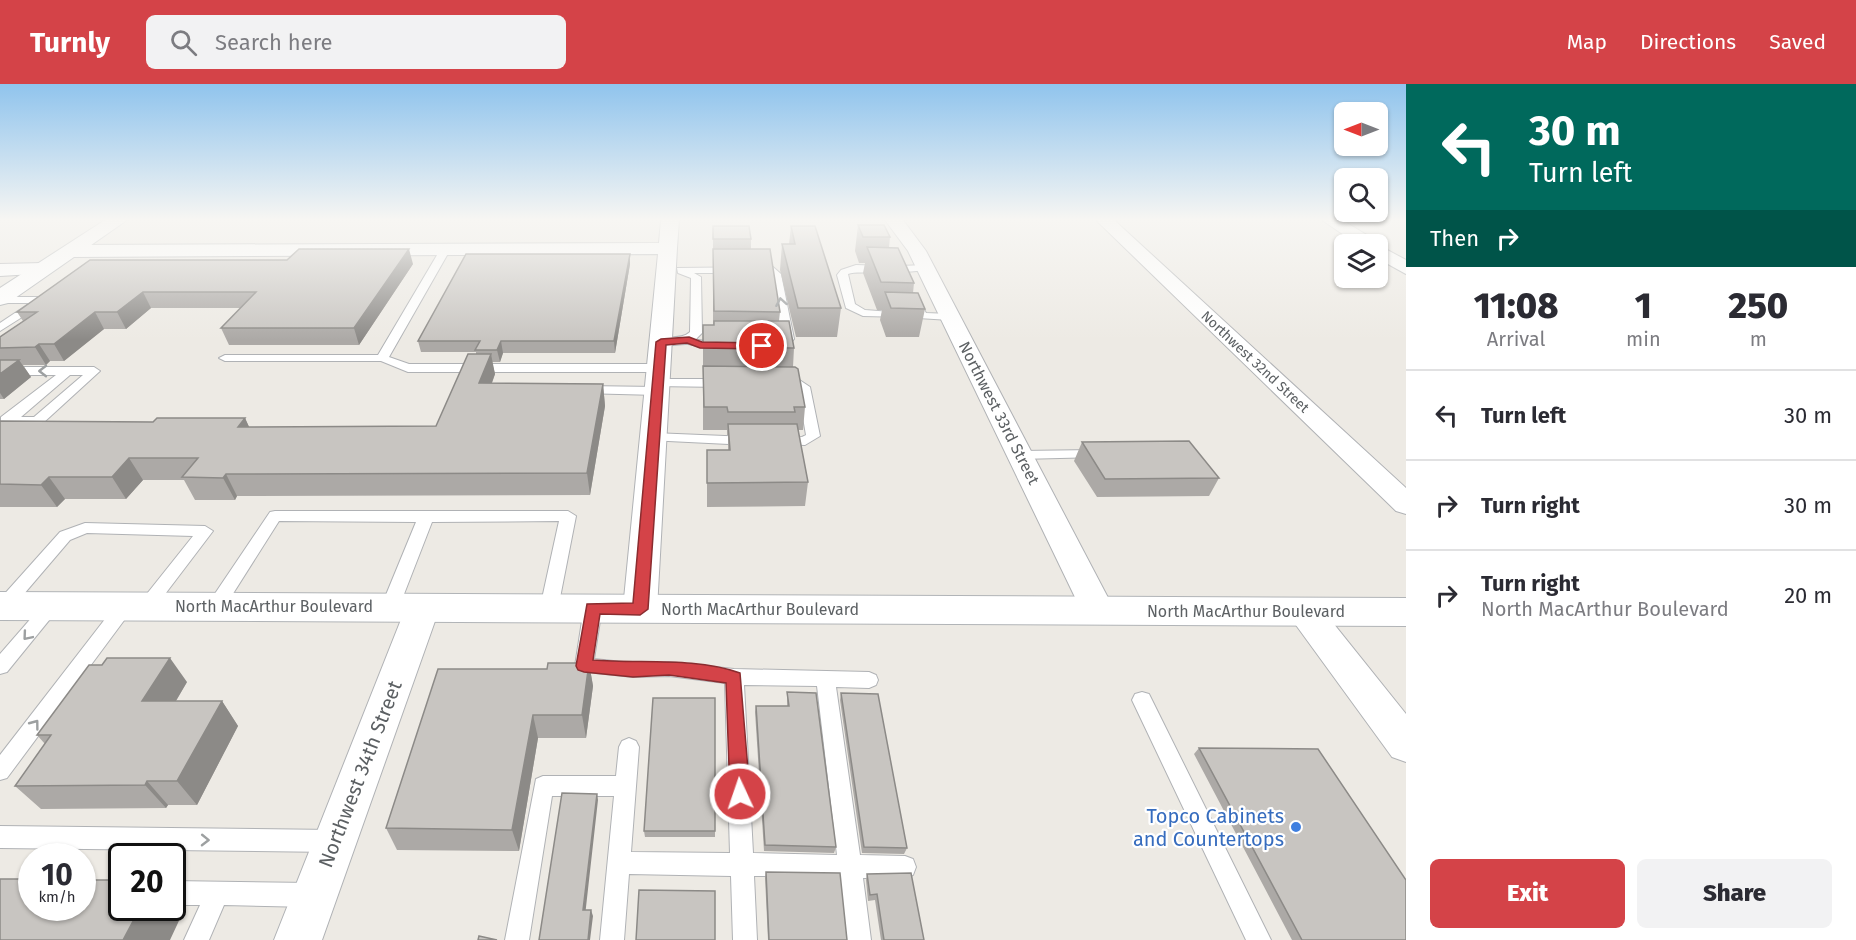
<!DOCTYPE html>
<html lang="en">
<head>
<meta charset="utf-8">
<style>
	body { margin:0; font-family:"Fira Sans",sans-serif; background:#f2f2f3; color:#2b2b33; height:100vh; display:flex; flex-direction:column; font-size:22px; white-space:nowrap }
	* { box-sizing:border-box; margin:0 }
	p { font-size:20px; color:#7c7c81 }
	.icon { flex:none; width:33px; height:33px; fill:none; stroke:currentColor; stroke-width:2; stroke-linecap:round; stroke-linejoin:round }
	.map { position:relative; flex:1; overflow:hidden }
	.sheet { display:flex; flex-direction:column; background:#fff; width:450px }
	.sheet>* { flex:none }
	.guide { background:#00695c; color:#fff; overflow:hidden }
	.needle { width:39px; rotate:270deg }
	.tools { position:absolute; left:1334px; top:18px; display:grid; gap:12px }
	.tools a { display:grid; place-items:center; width:54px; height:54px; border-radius:9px; background:#fff; box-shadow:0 2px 4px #0004; font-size:30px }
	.speed { position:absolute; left:18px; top:759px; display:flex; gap:12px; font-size:30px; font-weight:700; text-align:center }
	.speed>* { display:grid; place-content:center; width:78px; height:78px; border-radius:50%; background:#fff; box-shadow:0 2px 4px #0004; line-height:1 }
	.speed small { font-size:15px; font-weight:400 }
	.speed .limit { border:3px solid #111; border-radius:9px; background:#fff; color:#111 }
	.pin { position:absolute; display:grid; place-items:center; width:51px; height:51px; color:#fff; margin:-26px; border:3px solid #fff; border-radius:50%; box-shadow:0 2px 6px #0007 }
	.me { position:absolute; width:66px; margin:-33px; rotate:357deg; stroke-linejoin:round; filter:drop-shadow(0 0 4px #0008) }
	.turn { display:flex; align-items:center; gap:21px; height:126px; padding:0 24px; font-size:27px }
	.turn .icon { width:78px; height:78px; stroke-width:2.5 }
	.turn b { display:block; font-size:42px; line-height:51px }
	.then { display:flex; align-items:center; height:57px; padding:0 24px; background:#0003; gap:12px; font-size:22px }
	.eta { display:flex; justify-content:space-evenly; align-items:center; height:102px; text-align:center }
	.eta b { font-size:36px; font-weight:800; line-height:42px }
	.cta { display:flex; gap:12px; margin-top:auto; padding:12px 24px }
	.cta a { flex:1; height:69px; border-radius:9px; background:#d44348; color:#fff; font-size:24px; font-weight:800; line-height:69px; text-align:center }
	.cta a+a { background:#f2f2f3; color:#2b2b33 }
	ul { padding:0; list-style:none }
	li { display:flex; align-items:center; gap:18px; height:90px; padding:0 24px; border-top:2px solid #e1e1e2 }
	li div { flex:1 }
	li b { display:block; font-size:22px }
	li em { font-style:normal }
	header { display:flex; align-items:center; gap:36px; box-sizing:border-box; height:84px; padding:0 30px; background:#d44348; color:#fff }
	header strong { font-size:28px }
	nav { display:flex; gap:33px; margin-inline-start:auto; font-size:21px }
	.search { width:420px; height:54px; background:#f2f2f3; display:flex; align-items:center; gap:15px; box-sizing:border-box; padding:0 21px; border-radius:9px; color:#7c7c81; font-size:22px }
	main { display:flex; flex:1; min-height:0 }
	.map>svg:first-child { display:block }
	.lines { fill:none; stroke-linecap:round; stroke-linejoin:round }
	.service-casing { stroke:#b0b2b5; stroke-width:2 }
	.minor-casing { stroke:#b0b2b5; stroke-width:2 }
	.secondary-casing { stroke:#b1b4b7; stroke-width:2 }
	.service { fill:#fff; fill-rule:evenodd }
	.minor { fill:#fff; fill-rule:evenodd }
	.secondary { fill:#fff; fill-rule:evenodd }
	.wall { fill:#aca9a6 }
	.shaded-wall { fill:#8c8a87 }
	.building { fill:#c8c5c1; stroke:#8c8a87; stroke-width:1.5 }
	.oneway { stroke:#9da0a1 }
	.route { fill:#d44348; stroke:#8a2c2f; stroke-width:1.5 }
	.shop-dot { fill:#3f7fe0; stroke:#fff; stroke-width:2 }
	.labels { text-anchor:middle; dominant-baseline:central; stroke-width:4.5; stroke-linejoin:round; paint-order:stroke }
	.far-street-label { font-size:14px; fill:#5c6063; stroke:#fff }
	.street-label { font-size:16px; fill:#5c6063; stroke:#fff }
	.near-street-label { font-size:20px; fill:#5c6063; stroke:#fff }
	.near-shop-label { font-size:20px; fill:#366cbe; stroke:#fff; text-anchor:end }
</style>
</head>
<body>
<header>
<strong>Turnly</strong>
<div class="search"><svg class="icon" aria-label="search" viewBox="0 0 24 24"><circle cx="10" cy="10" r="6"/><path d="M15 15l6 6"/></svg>Search here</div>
<nav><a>Map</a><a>Directions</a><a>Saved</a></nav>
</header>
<main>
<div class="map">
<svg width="1406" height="856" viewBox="0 0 1406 856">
	<rect width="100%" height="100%" fill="#edeae4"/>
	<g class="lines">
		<defs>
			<path id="service" d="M445,163L450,166L389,273L409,280H659L665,284L659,288H408L381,277H225L219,274L225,271H378L440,166Z
				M856,181L884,182L889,185C878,192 860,186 848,190L855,220L865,226L905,229V233L863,232L846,224L837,191L841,186Z
				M926,181L929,182V186L905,188L909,195L904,198L901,197L894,185L899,182Z
				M773,183L781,190L794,255L792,257H784L782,255L770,189H694L701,193L702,249L696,255C706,260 720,254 729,261C717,270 700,262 688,260C677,259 664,265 655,258C666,250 680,257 690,248L691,194L678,189L677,184Z
				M0,213H41L46,216L38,219V223L0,247V239L30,219H0Z
				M910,214H918L926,229L950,230L955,233L950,236L918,234L909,216Z
				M0,283H94L100,287L42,340H6L1,339V333L56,291H0ZM70,291H83L34,333H21Z
				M657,295H723L729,299L723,303L653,302V296Z
				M798,295L810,303L820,352L805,361L777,360L775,357L777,354L802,353L806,351L798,305L779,302L777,299L783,295Z
				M585,302L657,303L663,307L657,311L581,309L579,306Z
				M653,349L749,353L756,357L749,361L648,356L646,353L648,350Z
				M1095,366L1102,370L1100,373L1020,375L1013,371L1020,367Z
				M275,427H568L576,432L558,524L555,529L549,530L543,529L540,524L559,437L432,438L399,523L396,528H384L381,523L416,438L279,437L222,527H210L207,522L210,517L270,428Z
				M85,439L205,442L213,447L153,526H141L138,521L193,452L87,449L70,456L6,531L0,532V515L60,448Z
				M53,514L59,516L62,520L59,524L7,588L0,590V570L47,516Z
				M125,516L131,517L134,522L131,527L7,694L0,696V671L119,517Z
				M593,518L599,519L602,524L594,575L633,579L669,578L734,585L869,588L876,591L878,596L876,601L869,604L836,603L860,771L905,772L913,775L916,783L913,791L905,794H863L871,856H847L840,793L754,792L757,856H733L731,792L629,790L624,856H600L614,712H552L529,856H505L536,695L543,692H616L619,663L622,657L629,654L636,657L639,663L631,768L730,769L725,599L669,592L633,593L577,587L575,582L584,524L587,519ZM744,601L817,602L837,771L753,769Z
				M1142,608L1149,610L1271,856H1246L1132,616L1135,610Z
				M0,742L333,746L341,749L344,757L341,765L333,768L0,764Z
				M172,797L310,799L318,803L322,811L318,819L310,823L224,821L209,856H184L200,821H172Z"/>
			<path id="minor" d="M661,136H679L677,164L657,525L652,534L640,538L628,534L623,525L658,170L71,173L62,167L71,161L659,159Z
				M885,136H903L926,167L1115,527L1110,536L1098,540L1086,536L908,167Z
				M1096,136H1114L1406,404V430L1396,427Z
				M1322,136H1342L1375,156L1378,161L1406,176V190L1377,174V160H1357Z
				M43,179L50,181L53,185L50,189L0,192V180Z
				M423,510L435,514L440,523L322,856H274L406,523L411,514Z
				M1305,515L1317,519L1406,630V678L1392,673L1293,537L1288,528L1293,519Z"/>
			<path id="secondary" d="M105,136H127L8,219L0,221V204Z
				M0,508L1406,514V542L0,536Z"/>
		</defs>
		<!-- service casing -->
		<use href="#service" class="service-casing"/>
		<!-- minor casing -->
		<use href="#minor" class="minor-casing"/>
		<!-- secondary casing -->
		<use href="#secondary" class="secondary-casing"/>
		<!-- service -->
		<use href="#service" class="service"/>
		<!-- minor -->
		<use href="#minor" class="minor"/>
		<!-- secondary -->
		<use href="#secondary" class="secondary"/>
	</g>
	<!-- wall -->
	<path class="wall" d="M858,141L890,153L889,163L914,199L913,209L925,225L919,253H886L880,236L882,226H877L863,189L865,179H859L855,167Z
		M713,142L751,155V165L780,228L779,237L794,264L793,283L805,323L803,346H798L808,398L805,422L707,423V366H728V351H727V346H703V241H713Z
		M791,142L841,224L837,253H796L780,186L782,160H789Z
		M630,170V180L615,269H503L500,278H492L495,290L492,299L603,300L605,322L590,411L237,412L235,416H195L184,396H143L126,415H65L57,423H0V337L153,338L245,334L249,343L436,342L476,270V268H421L418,257Z
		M90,176L413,180L359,261H229L221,244L240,224H151L126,245H104L64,277H50L46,281H23L31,293L4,315H0V253L23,237L17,228Z
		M1082,358L1219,394L1209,412L1097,413L1074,377Z
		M589,579L593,602L586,654H538L519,767L397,766L386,744L547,585Z
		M187,598L176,617H222L238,642L197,721H168L166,724L41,725L15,702L45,660L37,651Z
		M787,608L836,763L834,769L764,767L755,628L756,622H787Z
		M841,609L907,764L904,770L862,769L840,616Z
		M715,614V753H645L644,747Z
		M1199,664L1406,856H1292L1194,670Z
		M766,788L847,856H768L765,794Z
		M867,790L924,856H881L875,816L868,817L866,796Z"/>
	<!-- shaded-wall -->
	<path class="shaded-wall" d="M409,165L413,180L359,261L354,244Z
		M630,170V180L615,269L614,257Z
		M143,208L151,224L126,245L117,228Z
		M95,228L104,245L64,277L54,260Z
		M501,257L503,269L500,278L497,266Z
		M39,260L50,277L46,281L35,263Z
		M491,270L495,290L484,320L479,299Z
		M19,276L31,293L4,315L0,309V290Z
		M603,300L605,322L590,411L587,389Z
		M245,334L255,356L238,343Z
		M129,374L143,396L126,415L112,393Z
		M226,390L237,412L235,416L223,394Z
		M49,393L65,415L57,423L41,401Z
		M170,574L187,598L161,642L142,617Z
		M589,579L593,602L586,654L582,631Z
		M222,617L238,642L197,721L177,697Z
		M533,631L538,654L519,767L512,746Z
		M147,697L168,721L166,724L145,701Z
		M597,710L598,716L585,832L583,826Z
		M172,814L184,826L170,856H123L140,824H172Z
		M591,826L593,832L590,856H588Z"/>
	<!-- building -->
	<path class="building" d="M858,141H884L890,153H863Z
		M713,142H749L751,155H713Z
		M791,142H815L841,224H798L782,160H795Z
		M867,163L898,164L914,199L881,198Z
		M299,165H409L354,244H221L256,208H143L117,228H95L54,260H39L35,263L0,264V253L37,228H17L90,176H287Z
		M713,165H770L780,228L714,227Z
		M466,170H630L614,257H501L497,266H475L480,257H418Z
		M885,208L918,209L925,225L891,224Z
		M714,237H789L794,264L703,263V241H714Z
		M468,270H491L479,299L603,300L587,389L226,390L223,394L182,393L198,374H129L112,393H49L41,401L0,400V337L153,338L157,334H245L238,343L436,342Z
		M0,276H19L0,290Z
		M703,282L795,283L798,285L805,323H794L795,328H728L727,323H704Z
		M728,340H797L808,398L707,399V366H730Z
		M1189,357L1219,394L1105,395L1082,358Z
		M107,574H170L142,617H222L177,697H147L145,701L15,702L51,651H37L89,581H102Z
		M548,579H589L582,631H533L512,746L386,744L438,585H547Z
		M787,608L816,609L836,763L765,761L756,622H789Z
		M841,609L878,610L907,764L864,763Z
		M653,614H715V747H644Z
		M1199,664L1318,665L1406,796V856H1302Z
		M562,709L597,710L583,826H591L588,856H539Z
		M766,788L840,789L847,856H769Z
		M911,789L924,856H884L877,810L870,811L867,790Z
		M0,795H32V824H82V796H122V824H140L123,856H0Z
		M639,806L715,807V856H636Z
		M479,852L497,856H478Z"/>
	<!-- one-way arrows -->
	<defs><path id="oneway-chevron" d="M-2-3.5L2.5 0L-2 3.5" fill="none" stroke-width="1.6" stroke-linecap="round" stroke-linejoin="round" transform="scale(1.5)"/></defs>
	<g class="oneway">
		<use href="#oneway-chevron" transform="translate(781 218) rotate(-100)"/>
		<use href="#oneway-chevron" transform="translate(43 287) rotate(-180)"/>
		<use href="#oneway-chevron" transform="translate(27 552) rotate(130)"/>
		<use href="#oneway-chevron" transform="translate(35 640) rotate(-53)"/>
		<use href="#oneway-chevron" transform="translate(205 756) rotate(1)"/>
	</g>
	<!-- sky -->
	<linearGradient id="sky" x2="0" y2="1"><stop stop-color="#90c4ed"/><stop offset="0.53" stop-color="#f7f6f3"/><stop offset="1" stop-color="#f7f6f3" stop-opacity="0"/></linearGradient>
	<rect width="1406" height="256" fill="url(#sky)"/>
	<!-- route -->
	<path class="route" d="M689,253L702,258L762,259L767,262L762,265L700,264L687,259L666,261L648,525L640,531L600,530L593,576C641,580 694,573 740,589L750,710L747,716L740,719L733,716L730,710L726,599L669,591L633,593L584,588L578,586L576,582L587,520L633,519L656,258L661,255Z"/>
	<!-- markers -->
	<circle class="shop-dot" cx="1296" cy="743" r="6"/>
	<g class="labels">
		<!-- far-street labels -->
		<g class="far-street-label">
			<text transform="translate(1255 278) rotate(43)">Northwest 32nd Street</text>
		</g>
		<!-- street labels -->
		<g class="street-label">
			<text transform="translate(999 329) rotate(63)">Northwest 33rd Street</text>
			<text x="274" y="522">North MacArthur Boulevard</text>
			<text x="760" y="525">North MacArthur Boulevard</text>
			<text x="1246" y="527">North MacArthur Boulevard</text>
		</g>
		<!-- near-street labels -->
		<g class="near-street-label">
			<text transform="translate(360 690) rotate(-69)">Northwest 34th Street</text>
		</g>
		<!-- near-shop labels -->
		<g class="near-shop-label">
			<text x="1284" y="732">Topco Cabinets<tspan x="1284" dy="23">and Countertops</tspan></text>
		</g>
	</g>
</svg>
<div class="tools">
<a><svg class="needle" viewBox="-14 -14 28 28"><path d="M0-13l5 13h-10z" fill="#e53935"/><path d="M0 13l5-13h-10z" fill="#7c7c81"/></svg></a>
<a><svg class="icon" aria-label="search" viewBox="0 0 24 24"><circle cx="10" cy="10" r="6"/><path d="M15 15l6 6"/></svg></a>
<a><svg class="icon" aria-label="layers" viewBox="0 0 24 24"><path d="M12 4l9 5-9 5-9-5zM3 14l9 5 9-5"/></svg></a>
</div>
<div class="speed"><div>10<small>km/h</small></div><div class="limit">20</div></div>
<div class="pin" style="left:762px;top:262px;background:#d93025"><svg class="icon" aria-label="arrive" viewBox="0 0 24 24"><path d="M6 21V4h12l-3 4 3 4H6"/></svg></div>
<svg class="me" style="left:740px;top:710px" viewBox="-20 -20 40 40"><circle r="17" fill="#d44348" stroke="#fff" stroke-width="3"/><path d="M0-11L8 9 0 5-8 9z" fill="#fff"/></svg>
</div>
<section class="sheet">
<div class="guide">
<div class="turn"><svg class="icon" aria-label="left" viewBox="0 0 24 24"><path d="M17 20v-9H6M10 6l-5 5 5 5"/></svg><div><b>30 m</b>Turn left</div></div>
<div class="then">Then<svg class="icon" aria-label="right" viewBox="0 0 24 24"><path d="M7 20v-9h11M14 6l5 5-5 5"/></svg></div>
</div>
<div class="eta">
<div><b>11:08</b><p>Arrival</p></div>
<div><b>1</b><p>min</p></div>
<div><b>250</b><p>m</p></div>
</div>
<ul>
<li><svg class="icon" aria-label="left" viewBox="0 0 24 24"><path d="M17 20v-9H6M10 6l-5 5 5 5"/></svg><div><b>Turn left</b></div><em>30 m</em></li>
<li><svg class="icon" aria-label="right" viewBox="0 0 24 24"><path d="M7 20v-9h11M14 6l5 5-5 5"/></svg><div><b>Turn right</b></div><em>30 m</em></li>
<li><svg class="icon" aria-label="right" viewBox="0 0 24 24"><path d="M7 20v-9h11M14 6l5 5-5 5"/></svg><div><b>Turn right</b><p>North MacArthur Boulevard</p></div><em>20 m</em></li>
</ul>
<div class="cta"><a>Exit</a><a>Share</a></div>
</section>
</main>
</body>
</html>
